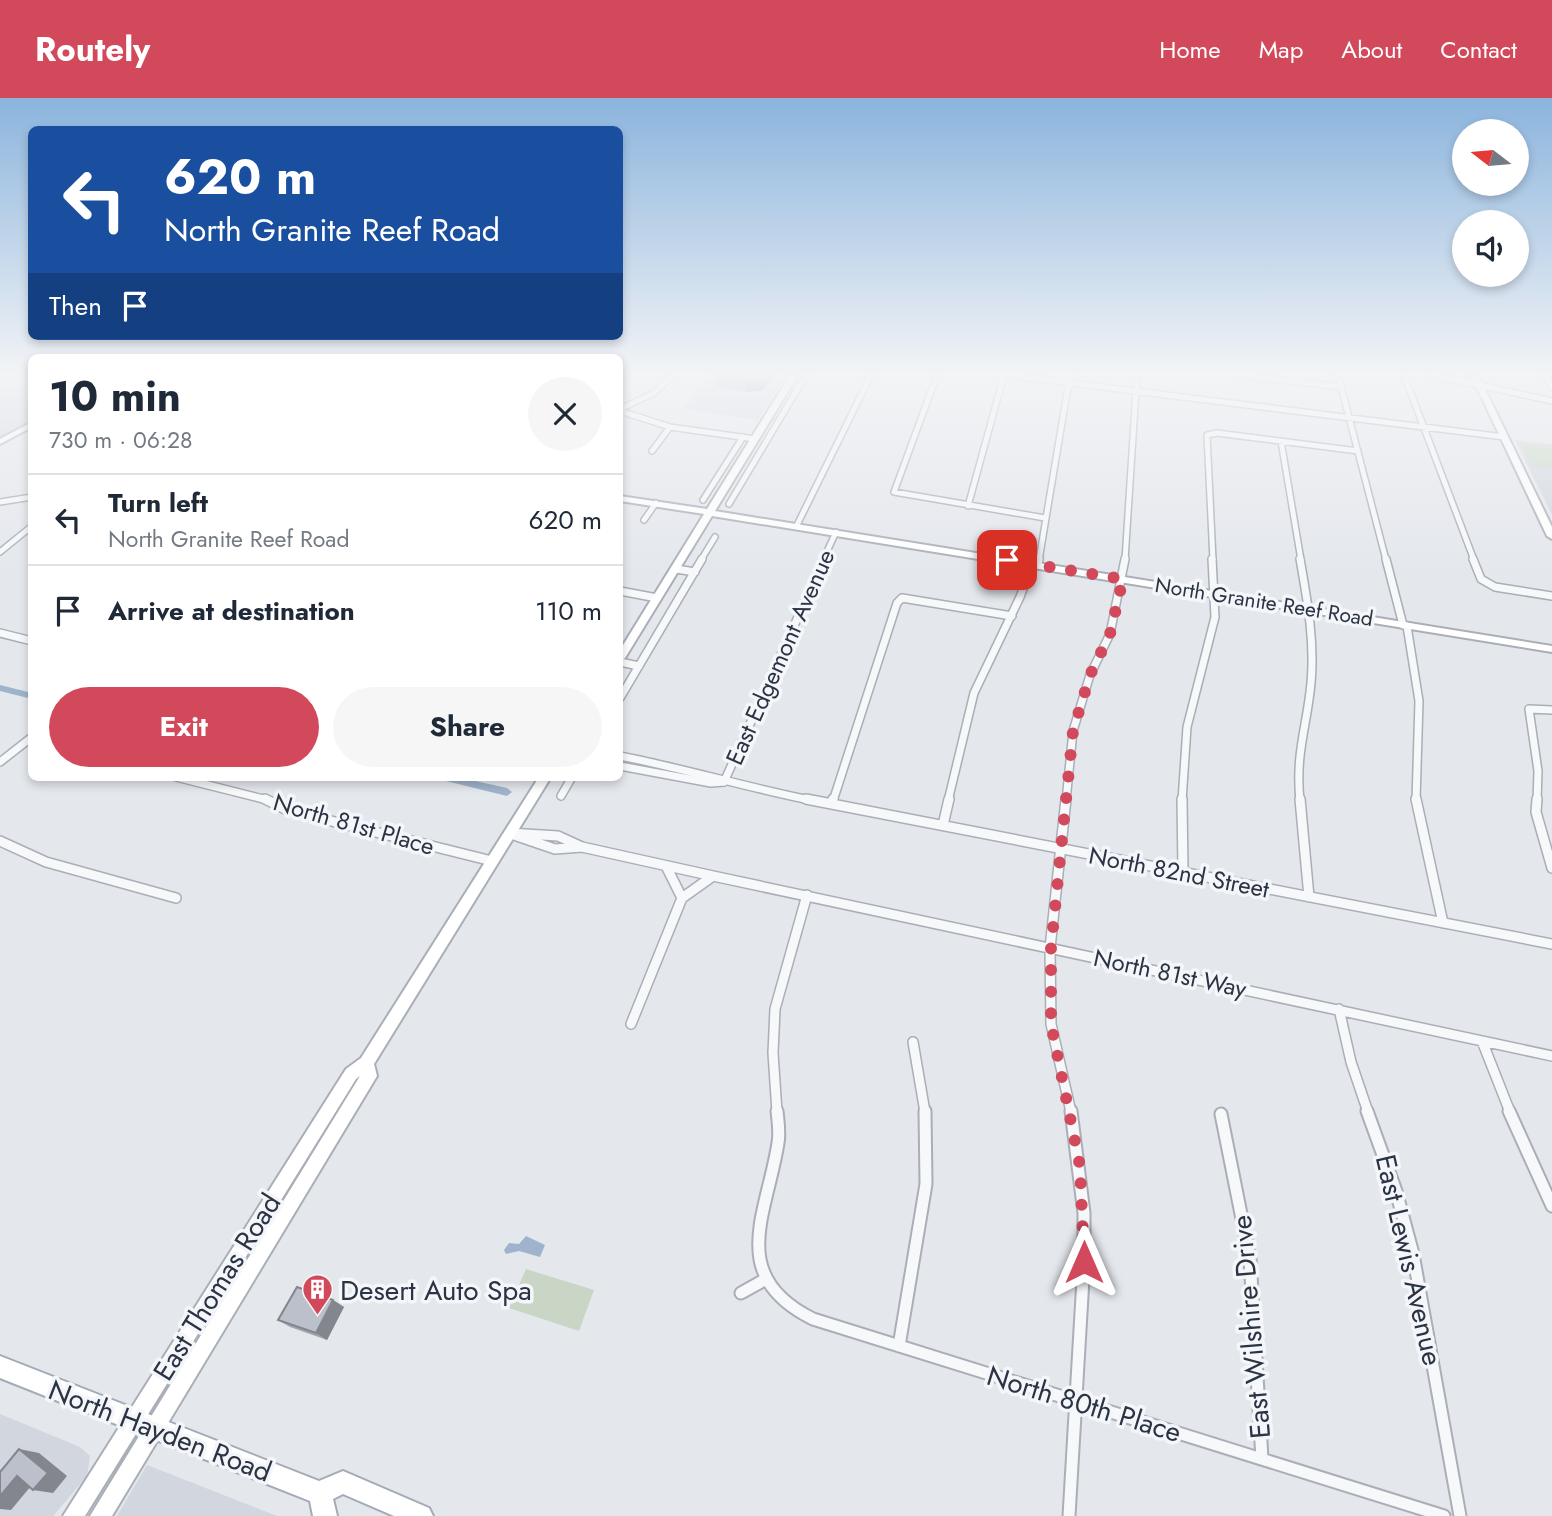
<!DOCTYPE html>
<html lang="en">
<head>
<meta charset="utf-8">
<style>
	body { margin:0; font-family:Jost,sans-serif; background:#f6f6f7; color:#1f2937; height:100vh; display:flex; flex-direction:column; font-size:26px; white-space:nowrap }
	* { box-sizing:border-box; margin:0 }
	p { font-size:23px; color:#747a83 }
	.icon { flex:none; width:38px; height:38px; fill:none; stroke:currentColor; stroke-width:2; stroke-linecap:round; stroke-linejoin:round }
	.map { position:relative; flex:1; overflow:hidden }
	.panel { position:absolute; left:28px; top:256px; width:595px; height:427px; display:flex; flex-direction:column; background:#fff; border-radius:10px; box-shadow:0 4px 10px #0003 }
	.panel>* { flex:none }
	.banner { position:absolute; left:28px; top:28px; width:595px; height:214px; border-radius:10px; box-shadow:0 4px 10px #0003; background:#1a4fa0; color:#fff; overflow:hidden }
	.needle { width:46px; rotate:286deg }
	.controls { position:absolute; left:1452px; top:21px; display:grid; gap:14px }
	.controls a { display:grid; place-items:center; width:77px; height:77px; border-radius:50%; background:#fff; box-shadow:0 4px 10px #0003; font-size:35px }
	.pin { position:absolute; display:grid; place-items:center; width:60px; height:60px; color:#fff; margin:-30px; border-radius:14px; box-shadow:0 4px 10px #0006 }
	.me { position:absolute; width:77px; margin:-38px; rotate:0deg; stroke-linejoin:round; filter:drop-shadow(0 0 5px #0008) }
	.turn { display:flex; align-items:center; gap:24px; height:147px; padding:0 21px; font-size:32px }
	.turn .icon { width:91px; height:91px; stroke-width:2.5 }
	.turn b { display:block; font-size:49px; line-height:60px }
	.then { display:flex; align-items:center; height:66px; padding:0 21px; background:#0003; gap:14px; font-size:26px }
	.round { display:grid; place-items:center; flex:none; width:74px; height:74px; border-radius:37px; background:#f6f6f7 }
	.headline { display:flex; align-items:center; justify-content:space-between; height:119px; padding:0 21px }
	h1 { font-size:42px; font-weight:700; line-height:52px }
	.action { display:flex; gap:14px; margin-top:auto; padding:14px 21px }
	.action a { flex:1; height:80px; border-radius:42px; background:#d1495b; color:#fff; font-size:28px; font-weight:700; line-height:80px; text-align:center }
	.action a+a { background:#f6f6f7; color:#1f2937 }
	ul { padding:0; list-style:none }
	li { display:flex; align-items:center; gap:21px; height:91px; padding:0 21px; border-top:2px solid #e0e1e3 }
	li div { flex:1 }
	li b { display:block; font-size:26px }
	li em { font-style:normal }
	header { display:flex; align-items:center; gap:42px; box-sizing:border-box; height:98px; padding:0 35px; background:#d1495b; color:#fff }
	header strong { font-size:33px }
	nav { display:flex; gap:38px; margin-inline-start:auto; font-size:24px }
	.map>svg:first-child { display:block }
	.built { fill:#d2d6de }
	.green { fill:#c9d6c5 }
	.water { fill:#9fb4cc }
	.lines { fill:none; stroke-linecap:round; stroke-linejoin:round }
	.canal { fill:#9fb4cc; fill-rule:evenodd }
	.street-far3-casing { stroke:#a9aeb7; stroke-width:8 }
	.street-far2-casing { stroke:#a9aeb7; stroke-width:10 }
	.street-far1-casing { stroke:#a9aeb7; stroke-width:12 }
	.street-casing { stroke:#a9aeb7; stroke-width:15 }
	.secondary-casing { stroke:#a9aeb7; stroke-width:4 }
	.primary-casing { stroke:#a3abb8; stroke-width:4 }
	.street-far3 { stroke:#f7f8fa; stroke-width:5 }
	.street-far2 { stroke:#f7f8fa; stroke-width:7 }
	.street-far1 { stroke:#f7f8fa; stroke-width:9 }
	.street { stroke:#f7f8fa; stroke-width:11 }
	.secondary { fill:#fff; fill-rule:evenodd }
	.primary { fill:#fff; fill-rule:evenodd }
	.wall { fill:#a1a5ae }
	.shaded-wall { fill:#83868d }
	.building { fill:#bbc0ca; stroke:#83868d; stroke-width:2 }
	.route { stroke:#d1495b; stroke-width:12; stroke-dasharray:0 21.6 }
	.labels { text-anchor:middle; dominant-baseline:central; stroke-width:7; stroke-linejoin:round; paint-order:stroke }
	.far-street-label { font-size:21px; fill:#2b3445; stroke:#f4f6f9 }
	.street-label { font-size:24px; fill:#2b3445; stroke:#f4f6f9 }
	.near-street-label { font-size:28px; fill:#2b3445; stroke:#f4f6f9 }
	.near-poi-label { font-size:28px; fill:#2b3445; stroke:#f4f6f9; text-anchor:start }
</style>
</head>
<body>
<header>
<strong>Routely</strong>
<nav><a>Home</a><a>Map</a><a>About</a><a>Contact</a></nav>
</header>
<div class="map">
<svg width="1552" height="1418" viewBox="0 0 1552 1418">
	<rect width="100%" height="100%" fill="#e4e7ec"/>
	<!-- built -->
	<path class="built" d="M0,277H32L31,322L0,340Z
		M709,277H786L758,322L683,311Z
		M1515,342L1552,346V417Z
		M0,1316L80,1349L90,1358L87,1378L53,1418H0Z
		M147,1367L277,1418H117Z"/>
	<!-- green -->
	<path class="green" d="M1520,345L1552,349V371L1532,369Z
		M526,1171L594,1192L579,1233L509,1210Z"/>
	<!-- water -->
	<path class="water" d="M526,1138L545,1147L540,1159L519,1153L506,1156L504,1152L509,1145L519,1146Z"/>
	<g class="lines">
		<!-- canal -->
		<path class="canal" d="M0,587L32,595V601L0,593Z
			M437,679H457L507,690L512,694L507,698L442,682Z"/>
		<defs>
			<path id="street-far3" d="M937,277L894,394L1045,420
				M1006,277L1504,339
				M1239,277L1341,289
				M1338,277L1386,462
				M1404,277L1474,462
				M1433,277L1552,303
				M1545,277L1552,289
				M620,311L654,295L673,277
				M620,313L670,329L755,341
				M1281,343L1301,462
				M652,353L670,329
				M703,402L743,339
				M0,404L32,399
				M729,406L806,277
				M968,408L1004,277
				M644,422L656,405
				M797,427L871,277
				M0,454L32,428
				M701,462L715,439
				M823,462L836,434
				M1039,462L1070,277
				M1125,462L1137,277
				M1213,462L1207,337L1217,335L1358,353"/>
			<path id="street-far2" d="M1386,461L1403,527
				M1473,461L1481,481L1495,489L1552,498
				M1038,467L1039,461
				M676,471L695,474
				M620,493L657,500
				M1407,528L1419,603L1416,703
				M0,535L32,543
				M620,564L639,568
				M620,600L702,461
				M620,658C686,671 749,690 815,703
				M0,664L32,639
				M620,668L711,685L724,684
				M176,679L271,703
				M724,684L824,461
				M561,698L572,679
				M833,703L897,505L902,500L1012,518
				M948,703L974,595L1020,499L1032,466
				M1066,703L1073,633L1090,577L1110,536L1125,461
				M1182,703L1187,629L1215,519L1212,461
				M1300,703C1295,655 1307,629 1311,585C1315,543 1307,501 1300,461
				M1537,703L1538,673L1529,611L1552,612"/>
			<path id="street-far1" d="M265,701L287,712L492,763
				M806,701L1552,846
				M1066,701L1050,850L1051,926L1071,1014
				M1182,701L1183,774
				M1300,701L1309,799
				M1416,701L1443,825
				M1537,701L1536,714L1552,770
				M832,705L833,701
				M943,727L949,701
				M509,735L558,738L582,749L713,778L1552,958
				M511,736L555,751L582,749
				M0,743L46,764L176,800
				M666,768L682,800
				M1339,911L1351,964L1368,1014
				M631,926L682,800L713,778
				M1482,943L1510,1014
				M913,944L925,1014
				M777,1014L773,955L775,911L807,797"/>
			<path id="street" d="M777,1013C778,1023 780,1035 778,1045C767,1116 726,1178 813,1221L1444,1418
				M1367,1013L1396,1093L1413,1156L1460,1418
				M1509,1013L1552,1108
				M1221,1016L1250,1161L1262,1361
				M741,1195L766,1181
				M899,1248L926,1086L925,1013
				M1069,1418L1084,1164V1115L1071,1013"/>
			<path id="secondary" d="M790,277H798L715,413L1552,548V554L712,418L625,560L620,563V552L704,416L620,403V398L707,411Z
				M1471,277H1478L1552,429V441L1547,438Z
				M32,324V329L0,346V341Z
				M539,679H551L374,966L377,978L374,983L112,1418H90L360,978L356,981L85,1418H63L346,971L361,960Z"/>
			<path id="primary" d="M0,1258L319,1383L343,1373L429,1410L433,1418H394L343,1396L333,1401L337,1418H313L310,1403L0,1280Z"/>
		</defs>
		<!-- street-far3 casing -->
		<use href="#street-far3" class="street-far3-casing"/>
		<!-- street-far2 casing -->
		<use href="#street-far2" class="street-far2-casing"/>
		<!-- street-far1 casing -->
		<use href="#street-far1" class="street-far1-casing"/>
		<!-- street casing -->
		<use href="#street" class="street-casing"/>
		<!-- secondary casing -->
		<use href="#secondary" class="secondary-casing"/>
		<!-- primary casing -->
		<use href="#primary" class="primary-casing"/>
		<!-- street-far3 -->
		<use href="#street-far3" class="street-far3"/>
		<!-- street-far2 -->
		<use href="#street-far2" class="street-far2"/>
		<!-- street-far1 -->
		<use href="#street-far1" class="street-far1"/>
		<!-- street -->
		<use href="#street" class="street"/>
		<!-- secondary -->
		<use href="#secondary" class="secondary"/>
		<!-- primary -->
		<use href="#primary" class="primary"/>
	</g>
	<!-- wall -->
	<path class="wall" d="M716,277H774L763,292L746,294L717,288Z
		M333,1202L344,1209L327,1242L290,1229L278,1222Z"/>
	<!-- shaded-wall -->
	<path class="shaded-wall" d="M766,277H774L763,292L746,294L745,282Z
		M333,1202L344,1209L327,1242L316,1235Z
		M19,1351L39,1355L67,1378L53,1395L33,1392Z
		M17,1378L36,1382L11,1412L0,1411V1398Z"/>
	<!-- building -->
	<path class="building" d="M719,277H766L763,280L745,282Z
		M297,1189L333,1202L316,1235L278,1222Z
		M19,1351L48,1375L33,1392L17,1378L0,1398V1374Z"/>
	<!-- sky -->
	<linearGradient id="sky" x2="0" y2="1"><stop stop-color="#8bb4dd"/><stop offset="0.58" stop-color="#f3f4f6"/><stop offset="1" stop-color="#f3f4f6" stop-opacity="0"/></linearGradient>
	<rect width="1552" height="475" fill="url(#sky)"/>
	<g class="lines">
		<!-- route -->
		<path class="route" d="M1007,462L1123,481L1110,536L1090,577L1073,633L1051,850V926L1080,1068L1084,1164"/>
	</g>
	<!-- icons -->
	<defs>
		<symbol id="building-pin" viewBox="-11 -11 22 30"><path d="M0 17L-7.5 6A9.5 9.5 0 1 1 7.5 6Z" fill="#d1495b" stroke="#f4f6f9"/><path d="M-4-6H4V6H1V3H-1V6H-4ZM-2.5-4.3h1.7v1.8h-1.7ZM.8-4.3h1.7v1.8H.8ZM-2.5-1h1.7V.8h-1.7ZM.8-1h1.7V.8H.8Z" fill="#fff"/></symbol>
	</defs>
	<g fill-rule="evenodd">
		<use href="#building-pin" x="300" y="1174" width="35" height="47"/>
	</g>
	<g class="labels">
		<!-- far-street labels -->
		<g class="far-street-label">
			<text transform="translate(1264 504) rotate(9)">North Granite Reef Road</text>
		</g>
		<!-- street labels -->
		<g class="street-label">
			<text transform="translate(780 559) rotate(-66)">East Edgemont Avenue</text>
			<text transform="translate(354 726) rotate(16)">North 81st Place</text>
			<text transform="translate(1179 774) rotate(11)">North 82nd Street</text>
			<text transform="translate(1170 875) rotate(12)">North 81st Way</text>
		</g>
		<!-- near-street labels -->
		<g class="near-street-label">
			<text transform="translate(1409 1162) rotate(77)">East Lewis Avenue</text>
			<text transform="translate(217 1189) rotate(-58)">East Thomas Road</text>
			<text transform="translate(1251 1229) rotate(-95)">East Wilshire Drive</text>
			<text transform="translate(1084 1306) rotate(17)">North 80th Place</text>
			<text transform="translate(160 1333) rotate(21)">North Hayden Road</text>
		</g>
		<!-- near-poi labels -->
		<g class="near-poi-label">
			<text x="340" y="1192">Desert Auto Spa</text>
		</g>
	</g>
</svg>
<div class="controls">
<a><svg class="needle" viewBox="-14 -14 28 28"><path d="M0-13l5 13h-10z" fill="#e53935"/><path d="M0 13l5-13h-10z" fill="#747a83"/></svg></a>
<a><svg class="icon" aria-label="sound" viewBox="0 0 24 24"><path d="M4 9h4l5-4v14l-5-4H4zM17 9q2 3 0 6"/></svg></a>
</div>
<div class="pin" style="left:1007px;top:462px;background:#d93025"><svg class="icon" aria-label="arrive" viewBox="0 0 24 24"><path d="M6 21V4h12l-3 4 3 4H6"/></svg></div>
<svg class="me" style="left:1084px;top:1164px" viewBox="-20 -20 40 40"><path d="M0-17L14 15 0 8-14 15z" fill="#d1495b" stroke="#fff" stroke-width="4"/></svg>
<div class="banner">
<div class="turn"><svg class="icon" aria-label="left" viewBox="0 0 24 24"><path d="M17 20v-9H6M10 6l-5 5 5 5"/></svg><div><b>620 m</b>North Granite Reef Road</div></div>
<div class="then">Then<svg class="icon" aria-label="arrive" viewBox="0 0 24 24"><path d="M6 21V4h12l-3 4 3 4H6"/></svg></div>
</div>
<section class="panel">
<div class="headline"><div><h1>10 min</h1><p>730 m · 06:28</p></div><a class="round"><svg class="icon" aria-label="close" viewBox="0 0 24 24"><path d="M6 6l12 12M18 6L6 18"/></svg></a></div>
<ul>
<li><svg class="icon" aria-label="left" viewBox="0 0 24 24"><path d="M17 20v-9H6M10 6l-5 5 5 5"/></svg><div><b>Turn left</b><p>North Granite Reef Road</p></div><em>620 m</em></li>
<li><svg class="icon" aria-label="arrive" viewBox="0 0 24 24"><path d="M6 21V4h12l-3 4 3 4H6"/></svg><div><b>Arrive at destination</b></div><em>110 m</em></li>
</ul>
<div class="action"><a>Exit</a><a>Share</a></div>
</section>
</div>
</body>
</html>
